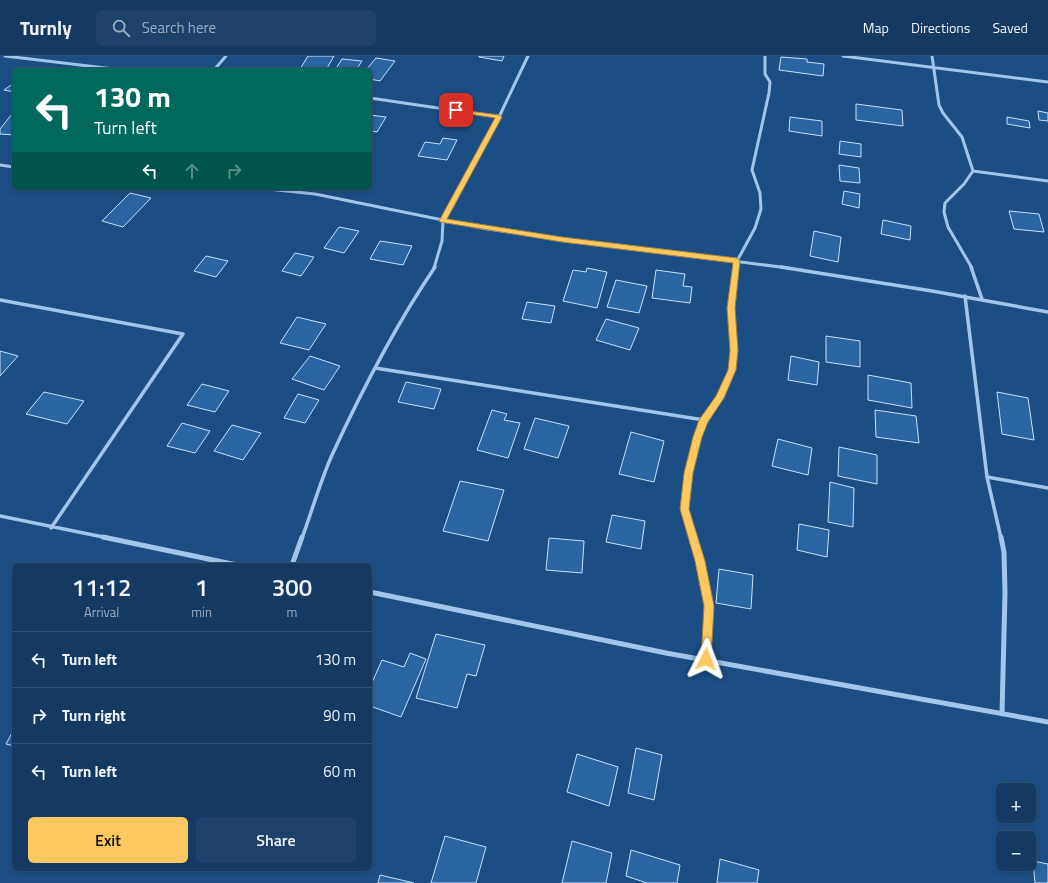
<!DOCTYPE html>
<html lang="en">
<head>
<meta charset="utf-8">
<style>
	body { margin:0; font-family:"Titillium Web",sans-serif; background:#1d416a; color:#f1f3f6; height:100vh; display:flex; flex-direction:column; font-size:15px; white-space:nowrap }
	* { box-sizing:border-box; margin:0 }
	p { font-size:13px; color:#9dadbf }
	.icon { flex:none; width:22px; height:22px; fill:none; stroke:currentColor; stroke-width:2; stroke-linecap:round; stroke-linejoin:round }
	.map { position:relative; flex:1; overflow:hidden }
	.panel { position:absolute; left:12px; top:507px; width:360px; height:308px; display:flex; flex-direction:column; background:#143a64; border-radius:6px; box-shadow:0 2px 6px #0003,0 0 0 1px #335478 }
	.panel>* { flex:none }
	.hud { position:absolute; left:12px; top:12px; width:360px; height:122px; border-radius:6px; box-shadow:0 2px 6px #0003,0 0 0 1px #335478; background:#00695c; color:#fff; overflow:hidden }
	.buttons { position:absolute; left:996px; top:727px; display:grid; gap:8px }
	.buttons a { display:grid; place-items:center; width:40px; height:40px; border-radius:6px; background:#143a64; box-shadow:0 2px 6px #0003,0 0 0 1px #335478; font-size:20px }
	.pin { position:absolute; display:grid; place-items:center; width:34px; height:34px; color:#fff; margin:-17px; border-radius:8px; box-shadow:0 2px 6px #0006 }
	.me { position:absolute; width:44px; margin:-22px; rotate:3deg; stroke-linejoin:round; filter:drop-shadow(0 0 3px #0008) }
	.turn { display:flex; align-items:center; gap:14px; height:84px; padding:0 16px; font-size:18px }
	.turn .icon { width:52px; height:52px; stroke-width:2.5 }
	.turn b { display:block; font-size:28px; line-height:34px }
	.lanes { display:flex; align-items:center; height:38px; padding:0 16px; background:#0003; justify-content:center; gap:20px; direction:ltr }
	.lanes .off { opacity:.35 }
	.eta { display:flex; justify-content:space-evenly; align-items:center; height:68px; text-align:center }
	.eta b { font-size:24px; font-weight:600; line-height:28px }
	.cta { display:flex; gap:8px; margin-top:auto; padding:8px 16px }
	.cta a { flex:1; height:46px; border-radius:6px; background:#fdc85f; color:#111; font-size:16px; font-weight:600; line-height:46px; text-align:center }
	.cta a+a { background:#1d416a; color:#f1f3f6 }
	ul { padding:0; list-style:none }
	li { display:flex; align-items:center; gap:12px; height:56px; padding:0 16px; border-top:1px solid #335478 }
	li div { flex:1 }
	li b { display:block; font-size:15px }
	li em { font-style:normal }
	header { display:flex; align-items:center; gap:24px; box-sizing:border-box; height:56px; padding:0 20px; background:#143a64; border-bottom:1px solid #335478 }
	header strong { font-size:19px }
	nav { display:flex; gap:22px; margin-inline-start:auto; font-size:14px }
	.search { width:280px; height:36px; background:#1d416a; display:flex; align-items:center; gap:10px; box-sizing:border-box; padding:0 14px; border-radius:6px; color:#9dadbf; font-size:15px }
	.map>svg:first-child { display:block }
	.building { fill:#2a65a3; stroke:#c7e0f8 }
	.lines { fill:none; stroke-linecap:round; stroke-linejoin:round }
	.street-far2 { stroke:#a2c6eb; stroke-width:3 }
	.street-far1 { stroke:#a2c6eb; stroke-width:3.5 }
	.street { stroke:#a2c6eb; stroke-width:5 }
	.route { fill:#fdc85f; stroke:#a4823e }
</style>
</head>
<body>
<header>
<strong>Turnly</strong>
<div class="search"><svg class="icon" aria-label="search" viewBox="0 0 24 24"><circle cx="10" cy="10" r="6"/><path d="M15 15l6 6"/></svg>Search here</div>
<nav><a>Map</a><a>Directions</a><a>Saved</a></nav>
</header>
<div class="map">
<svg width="1048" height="827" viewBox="0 0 1048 827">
	<rect width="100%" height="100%" fill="#1b4e85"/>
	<!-- building -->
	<path class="building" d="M308,0H334L326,14L300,13Z
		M479,0H504L502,5L479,1Z
		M781,1L807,3V6L824,8L823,20L779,14Z
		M376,2L395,5L380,25L370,23V14H366Z
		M342,3L362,5L356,14H335Z
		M14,27V36L4,34Z
		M856,48L902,54L903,70L856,64Z
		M1038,55L1048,57V65L1039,64Z
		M12,58H14V79L0,78V73Z
		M370,59L386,61L377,76L370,75Z
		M790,61L822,65V80L789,75Z
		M1007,61L1029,65L1030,72L1007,68Z
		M443,82L457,84L447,104L418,100L425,86L440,88Z
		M840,85L861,88V101L839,98Z
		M839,109L859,112L860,127L840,125Z
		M844,135L860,138L859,152L842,148Z
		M130,137L151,142L123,171L102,165Z
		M1009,155L1039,158L1044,176L1014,173Z
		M883,164L911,170L910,184L881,178Z
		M339,171L359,175L344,197L324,192Z
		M814,175L841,181L838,206L810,200Z
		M380,185L412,190L403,209L370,203Z
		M295,197L314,201L301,220L282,215Z
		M206,200L228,205L216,221L194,215Z
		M587,212L607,216L597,252L563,245L573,214L586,216Z
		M656,214L685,218L683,230L692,231L690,247L652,242Z
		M616,224L647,230L639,257L607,251Z
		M527,246L555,250L551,267L522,263Z
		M297,261L326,268L309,294L280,287Z
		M606,263L639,272L630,294L596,284Z
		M826,280L860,285V311L826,306Z
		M0,295L18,300L0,320Z
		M310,300L340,310L324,334L292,323Z
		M791,300L819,306L817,329L788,324Z
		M868,319L911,327L912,352L868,344Z
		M406,326L441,333L434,353L398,346Z
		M202,328L229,335L215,356L187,349Z
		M44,336L84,345L67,368L26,358Z
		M997,336L1028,342L1034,384L1002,378Z
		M298,338L319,344L305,367L284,362Z
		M492,354L507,358L504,364L520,367L508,402L477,394Z
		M875,354L916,360L919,387L876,381Z
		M535,362L569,370L558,402L524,393Z
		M182,367L210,375L195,397L167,390Z
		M232,369L261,377L243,404L214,395Z
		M631,376L664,385L654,426L619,418Z
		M778,383L812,392L808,419L772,410Z
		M839,391L877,399V428L838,420Z
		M460,425L504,434L488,485L443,475Z
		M830,426L854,432L853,471L828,466Z
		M612,459L645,465L641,493L606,486Z
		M799,468L829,474L827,501L797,494Z
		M549,482L584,485L582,517L546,514Z
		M719,513L753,519L751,553L716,547Z
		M436,578L485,589L476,620L467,618L457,652L416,642Z
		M410,597L426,603L401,661L370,650V631L382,604L404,611Z
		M14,673V690L6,688Z
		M636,692L662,699L654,744L628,737Z
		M577,698L618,711L609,750L567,736Z
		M445,780L486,791L476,827H431Z
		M572,785L612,797L606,827H562Z
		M631,794L680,809L677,827H647L626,820Z
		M720,803L759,814L757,827H717Z
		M1033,805L1048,808V827H1035Z
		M380,819L414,827H378Z"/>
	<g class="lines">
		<!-- street-far2 -->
		<path class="street-far2" d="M5,0L122,14
			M843,0L1048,26
			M932,0L939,49L943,57L962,81L973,115L964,128L945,147L944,156L948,171L972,212
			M214,14L226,0
			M370,42L499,61
			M0,109L14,111
			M973,115L1048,125
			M258,132L315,138L487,173L788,212
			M434,212L442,185L443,165L499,61L528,0
			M736,212L737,205L755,172L761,153L760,137L752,114L769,37L770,26L765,18V0"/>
		<!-- street-far1 -->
		<path class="street-far1" d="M781,211L932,235L1048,256
			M971,211L982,243
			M965,240L987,421L1001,482
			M0,244L183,278L51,472
			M375,312L704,364
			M987,421L1048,432
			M0,460L108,482
			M302,482C312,455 320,426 332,399C362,334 395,270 435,211
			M693,482L685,453L689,417L704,364L720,342L732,314L734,295L731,252L736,211"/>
		<!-- street -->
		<path class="street" d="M103,481L237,509
			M693,481L700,505L709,550L706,603
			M1001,481L1004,496L1005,537L1002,658
			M292,509L302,481
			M370,536L666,597L1048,666"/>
	</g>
	<!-- route -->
	<path class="route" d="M454,53L499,59L502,61L447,163L562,181L737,202L740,205L735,252L738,294L736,314L724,342L708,366L702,381L693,417L689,453L705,505L714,550L711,603L710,607L706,608L702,607L701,603L704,550L695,505L680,453L684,417L693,381L699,364L716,340L728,314L730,294L727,252L733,207L562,186L440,166L439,165L495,62L456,56H454Z"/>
</svg>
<div class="buttons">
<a>+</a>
<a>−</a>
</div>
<div class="pin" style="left:456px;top:54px;background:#d93025"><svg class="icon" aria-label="arrive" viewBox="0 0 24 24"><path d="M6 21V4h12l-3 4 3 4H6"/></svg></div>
<svg class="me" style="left:706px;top:603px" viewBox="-20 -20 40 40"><path d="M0-17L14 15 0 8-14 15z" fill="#fdc85f" stroke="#fff" stroke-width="4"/></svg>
<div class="hud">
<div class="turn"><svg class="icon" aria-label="left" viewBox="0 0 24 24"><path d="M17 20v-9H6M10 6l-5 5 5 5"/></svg><div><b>130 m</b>Turn left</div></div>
<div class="lanes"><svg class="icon" aria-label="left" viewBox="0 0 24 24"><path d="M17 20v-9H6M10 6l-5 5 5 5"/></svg><svg class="icon off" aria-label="ahead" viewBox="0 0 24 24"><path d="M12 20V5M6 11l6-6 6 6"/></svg><svg class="icon off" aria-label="right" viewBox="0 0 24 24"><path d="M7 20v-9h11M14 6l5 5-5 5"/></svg></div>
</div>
<section class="panel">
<div class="eta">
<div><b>11:12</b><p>Arrival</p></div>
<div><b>1</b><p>min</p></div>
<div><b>300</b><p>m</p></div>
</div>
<ul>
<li><svg class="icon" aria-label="left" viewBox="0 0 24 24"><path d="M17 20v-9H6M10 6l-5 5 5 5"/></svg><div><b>Turn left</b></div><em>130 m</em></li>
<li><svg class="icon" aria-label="right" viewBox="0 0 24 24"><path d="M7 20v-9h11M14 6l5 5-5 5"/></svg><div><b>Turn right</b></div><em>90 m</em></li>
<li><svg class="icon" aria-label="left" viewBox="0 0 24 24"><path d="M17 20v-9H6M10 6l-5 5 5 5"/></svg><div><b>Turn left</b></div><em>60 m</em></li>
</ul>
<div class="cta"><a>Exit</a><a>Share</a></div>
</section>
</div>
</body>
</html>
